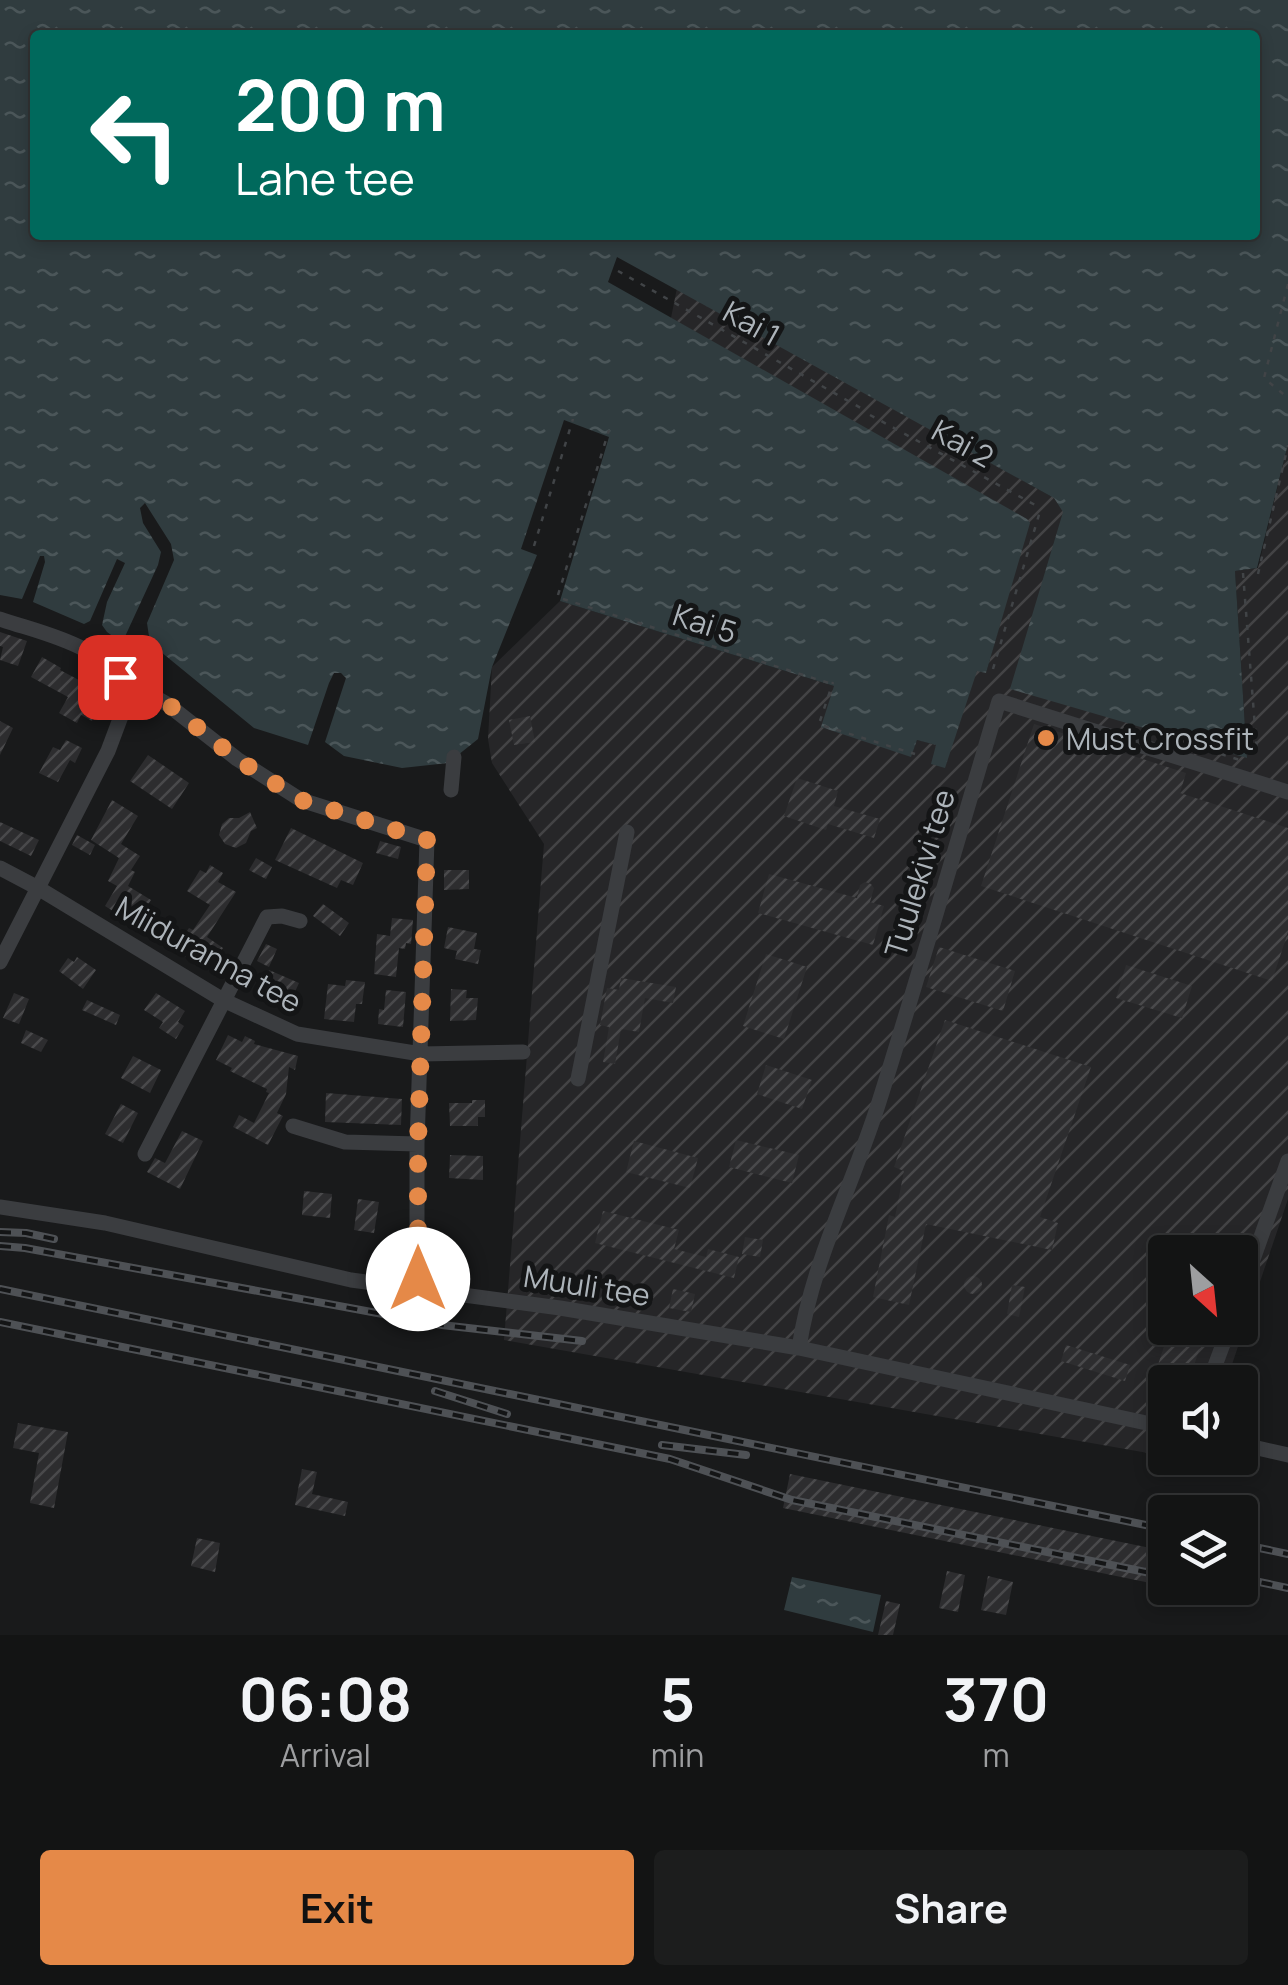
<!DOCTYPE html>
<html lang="en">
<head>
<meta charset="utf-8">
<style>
	body { margin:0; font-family:Manrope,sans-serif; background:#1c1d1d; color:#f1f3f6; height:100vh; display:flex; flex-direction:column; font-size:38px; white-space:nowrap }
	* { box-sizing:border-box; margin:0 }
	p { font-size:32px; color:#9d9ea0 }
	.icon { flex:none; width:55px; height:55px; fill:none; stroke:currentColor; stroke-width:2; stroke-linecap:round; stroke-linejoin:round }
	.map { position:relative; height:1635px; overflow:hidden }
	.panel { display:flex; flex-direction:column; background:#131414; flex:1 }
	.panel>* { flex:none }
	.hud { position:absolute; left:30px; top:30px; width:1230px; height:210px; border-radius:10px; box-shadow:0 5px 15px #0003,0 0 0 2px #323334; background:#00695c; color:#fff; overflow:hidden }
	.needle { width:65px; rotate:153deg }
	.tools { position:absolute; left:1148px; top:1235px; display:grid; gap:20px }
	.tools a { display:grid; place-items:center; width:110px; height:110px; border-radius:10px; background:#131414; box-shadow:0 5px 15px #0003,0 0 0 2px #323334; font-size:50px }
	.pin { position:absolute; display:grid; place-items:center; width:85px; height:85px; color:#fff; margin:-42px; border-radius:20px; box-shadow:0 5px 15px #0006 }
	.me { position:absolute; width:110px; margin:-55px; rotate:0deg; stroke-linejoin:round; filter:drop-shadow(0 0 8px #0008) }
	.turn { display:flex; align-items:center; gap:35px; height:210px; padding:0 40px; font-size:45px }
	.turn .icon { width:130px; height:130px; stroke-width:2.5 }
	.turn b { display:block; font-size:70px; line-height:85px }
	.eta { display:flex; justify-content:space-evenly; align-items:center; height:170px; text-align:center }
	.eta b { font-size:60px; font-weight:700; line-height:70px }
	.cta { display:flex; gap:20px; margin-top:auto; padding:20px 40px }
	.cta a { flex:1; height:115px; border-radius:10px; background:#e58948; color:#111; font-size:40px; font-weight:700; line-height:115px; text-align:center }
	.cta a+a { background:#1c1d1d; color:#f1f3f6 }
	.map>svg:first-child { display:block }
	.industrial { fill:url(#industrial-furrows); fill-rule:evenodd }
	.water { fill:url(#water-ripples); fill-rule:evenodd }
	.building { fill:url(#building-hatch) }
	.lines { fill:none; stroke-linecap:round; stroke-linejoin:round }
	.path { stroke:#414447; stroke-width:2.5; stroke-dasharray:5 8; stroke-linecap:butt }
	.minor { stroke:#3b3d40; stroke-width:15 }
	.rail-casing { stroke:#4e5155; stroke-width:8 }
	.rail { stroke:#141516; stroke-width:4; stroke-dasharray:11; stroke-linecap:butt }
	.route { stroke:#e58948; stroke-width:18; stroke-dasharray:0 32.4 }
	.poi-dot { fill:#e58948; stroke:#141516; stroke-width:4 }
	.labels { text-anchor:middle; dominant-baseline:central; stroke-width:10; stroke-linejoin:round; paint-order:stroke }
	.street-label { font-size:30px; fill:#adb4ba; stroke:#141516 }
	.poi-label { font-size:30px; fill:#adb4ba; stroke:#141516; text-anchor:start }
</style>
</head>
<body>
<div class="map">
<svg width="1288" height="1635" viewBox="0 0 1288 1635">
	<defs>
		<pattern id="industrial-furrows" width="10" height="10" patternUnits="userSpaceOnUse" patternTransform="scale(2.5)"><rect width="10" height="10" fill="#262628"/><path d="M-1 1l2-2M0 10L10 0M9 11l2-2" fill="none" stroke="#434345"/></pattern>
		<pattern id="water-ripples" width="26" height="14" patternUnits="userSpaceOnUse" patternTransform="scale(2.5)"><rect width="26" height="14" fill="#303c3f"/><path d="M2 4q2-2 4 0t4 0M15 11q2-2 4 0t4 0" fill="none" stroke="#4b5659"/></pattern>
		<pattern id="building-hatch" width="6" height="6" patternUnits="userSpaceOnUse" patternTransform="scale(2.5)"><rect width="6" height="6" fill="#2d2d2f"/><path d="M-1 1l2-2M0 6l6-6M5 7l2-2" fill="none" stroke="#49494b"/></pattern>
	</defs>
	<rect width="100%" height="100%" fill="#191a1b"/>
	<!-- industrial -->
	<path class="industrial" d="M677,288L1054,498L1247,757L1235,571L1258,568L1288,444V1199L1226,1382H1165V1456L504,1340L544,844L492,763L488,739L492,667L560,601L834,686L911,756L917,740L937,745L977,670L986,673L1029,522L671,318ZM1165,1252H1240V1328H1165Z"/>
	<!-- water -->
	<path class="water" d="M0,0H1288V444L1257,568L1235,571L1247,758L1010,689L1063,512L1054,498L617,257L608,282L1027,519L1030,523L986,673L977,671L945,768L931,764L936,745L917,740L911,757L821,727L834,686L560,601L609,437L564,420L521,549L537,555L492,667L478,739L448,763L402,768L344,756L325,742L346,678L341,673H334L329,683L308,745L254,728L150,643L147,623L174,560L171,544L145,503L140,508L143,523L161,552L158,565L122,643L107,632L102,625L107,602L125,563L117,559L90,621L84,624L33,602L45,562L44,556H40L22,599L0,595ZM35,35H1255V235H35Z
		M792,1577L881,1595L873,1632L784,1610Z"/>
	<!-- building -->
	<path class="building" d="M0,632L27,641L18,666L0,660L3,647L0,646Z
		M42,657L61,668L60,670L94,688L90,696L101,702L92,721L81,715L77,723L59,713L68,697L31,677Z
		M530,716L535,742L514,745L509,720Z
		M0,721L13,728L0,755Z
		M1034,724L1186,773L1180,793L1288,828V932L1272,981L981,886Z
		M66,740L82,748L75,763L70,760L58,782L39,773L53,747L60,750Z
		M148,755L189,783L172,809L130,781Z
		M797,778L838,791L834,806L880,819L874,838L828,824L826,830L784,816Z
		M112,800L138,816L121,844L140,856L131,870L135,872L128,886L151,900L138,921L126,914L124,918L105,906L117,886L108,881L119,858L91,840Z
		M250,812L257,828L251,831L246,843L236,848L225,844L219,835L222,824L229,818H239Z
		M0,822L39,840L31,856L0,841Z
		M291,828L363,863L353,885L341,880L337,888L275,860Z
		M77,835L95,845L90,855L72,845Z
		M380,841L401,847L398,859L376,853Z
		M256,858L272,867L266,879L249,870Z
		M210,865L223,873L218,882L236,892L207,937L223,948L210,967L194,956L191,961L179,952L184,944L180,941L189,928L193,930L210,905L187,891L200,870L206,873Z
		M444,870H469V889L444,890Z
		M769,874L857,898L860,885L865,882L871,884L874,888L870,902L884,906L873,945L758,913Z
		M323,904L349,923L340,936L313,916Z
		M392,918L413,920L411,944L406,943L405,949L399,948L396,977L374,974L377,934L390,936Z
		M448,927L477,933L474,949L481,950L478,964L455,959L457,951L444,948Z
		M266,944L277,949L269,967L257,961Z
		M939,947L1015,971L1003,1011L926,987Z
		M766,954L807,967L784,1039L743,1026Z
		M77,957L96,970L83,989L59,971L68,958L74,962Z
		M1126,965L1192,986L1182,1018L1116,998Z
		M269,970L299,983L288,1007L258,994Z
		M621,978L676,987L673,1003L645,998L639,1032L621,1029L615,1064L603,1062L609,1027L600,1025L607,988L619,990Z
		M346,980L365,982L362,1004H356L354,1022L324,1019L328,984L345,986Z
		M451,989L467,990L466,998H478L476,1020L450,1021Z
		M386,990L406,992L403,1027L378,1024L379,1009L384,1010Z
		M14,993L29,999L19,1024L3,1018Z
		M156,993L185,1011L178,1022L184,1026L176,1039L159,1028L163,1022L144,1010Z
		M87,1000L120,1015L116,1025L82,1010Z
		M945,1020L1091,1067L1040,1217L1058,1223L1052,1250L926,1224L909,1305L873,1297L889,1215L895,1217L904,1171L894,1167Z
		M26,1030L48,1040L41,1052L21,1043Z
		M228,1035L242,1042L245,1036L255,1041L254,1044L298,1056L295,1070L289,1067L286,1094L277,1113L283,1116L268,1145L233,1127L239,1115L254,1123L269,1093L266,1092L267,1089L230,1071L232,1068L216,1060Z
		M133,1056L161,1070L150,1093L121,1078Z
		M766,1065L812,1080L802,1109L757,1094Z
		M326,1093L402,1099L401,1125L325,1122Z
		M472,1100H485V1117H478V1126H450L449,1103H472Z
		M121,1104L138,1113L123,1143L105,1134Z
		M182,1131L203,1141L180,1189L147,1172L155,1158L165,1163Z
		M736,1140L799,1155L792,1183L729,1167Z
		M634,1141L698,1158L690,1188L626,1172Z
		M450,1155L483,1156V1180L449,1178Z
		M304,1191L332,1194L330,1218L302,1215Z
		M358,1199L379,1202L374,1233L354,1230Z
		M603,1211L679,1230L674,1249L706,1257L708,1249L739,1257L734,1278L595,1243Z
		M745,1237L763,1240L760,1257L742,1254Z
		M964 1285a9 9 0 1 1 18 0a9 9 0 1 1-18 0Z
		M1012,1285L1025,1287L1019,1317L1007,1314Z
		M673,1289L695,1294L691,1312L669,1308Z
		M1170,1328H1206L1191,1375L1158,1365Z
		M1066,1345L1130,1365L1125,1381L1061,1361Z
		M18,1423L68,1432L54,1508L30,1503L39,1453L13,1448Z
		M302,1469L317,1472L312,1494L348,1502L345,1516L295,1505Z
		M790,1474L1165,1551V1586L783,1508Z
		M197,1538L220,1543L215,1572L191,1566Z
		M947,1571L965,1575L958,1612L939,1608Z
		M988,1576L1013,1582L1006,1615L981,1610Z
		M886,1601L900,1604L893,1635H878Z"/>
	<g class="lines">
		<!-- path -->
		<path class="path" d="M618,271L866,411
			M1288,284L1264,378L1288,398
			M870,415L1037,506
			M534,546L573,419
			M1243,573L1257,753
			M1258,574L1288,445
			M558,595L609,430
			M563,599L835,685
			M993,669L1041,508
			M820,721L833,682
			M824,726L915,754
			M1221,754L1243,761"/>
		<!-- minor -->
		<path class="minor" d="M0,619C47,635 103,644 128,692H146L167,704L237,759L301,800L427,840L417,1144V1289
			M451,790L454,757
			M0,868L38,888L223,1000L297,1034L421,1054L523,1052
			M0,962L108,751L126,703L128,692
			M578,1079L627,832
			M293,1126L345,1142L417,1144
			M145,1154L267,917L282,916L300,921
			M0,1207L105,1223L351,1280L560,1308L799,1348L1165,1427
			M1240,1296L1288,1161
			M799,1348C812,1261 853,1185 879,1102C921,969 959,835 999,701L1288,792
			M1209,1382L1229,1328
			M1240,1444L1288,1455"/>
		<defs>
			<path id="rail" d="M0,1232L26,1233L54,1239
				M0,1246L25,1248L442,1325L582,1341
				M0,1289L1165,1529
				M0,1322L670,1459L792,1500L1165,1576
				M435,1391L507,1414
				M662,1445L746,1455
				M1240,1544L1288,1554
				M1240,1578L1288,1588"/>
		</defs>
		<!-- rail casing -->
		<use href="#rail" class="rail-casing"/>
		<!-- rail -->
		<use href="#rail" class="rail"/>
	</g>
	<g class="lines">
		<!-- route -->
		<path class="route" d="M120,677L128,692H146L168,704L237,759L301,800L427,840L418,1144V1279"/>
	</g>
	<!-- markers -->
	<circle class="poi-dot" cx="1046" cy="738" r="10"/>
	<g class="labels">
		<!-- street labels -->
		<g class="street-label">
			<text transform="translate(752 323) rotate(29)">Kai 1</text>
			<text transform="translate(963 443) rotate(29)">Kai 2</text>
			<text transform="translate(705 623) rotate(18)">Kai 5</text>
			<text transform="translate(919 873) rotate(-73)">Tuulekivi tee</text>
			<text transform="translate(209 954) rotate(29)">Miiduranna tee</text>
			<text transform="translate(587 1285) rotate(9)">Muuli tee</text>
		</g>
		<!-- poi labels -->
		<g class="poi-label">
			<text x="1066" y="738">Must Crossfit</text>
		</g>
	</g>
</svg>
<div class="tools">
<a><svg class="needle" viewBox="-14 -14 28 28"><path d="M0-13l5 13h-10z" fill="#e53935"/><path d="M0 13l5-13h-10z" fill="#9d9ea0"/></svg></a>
<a><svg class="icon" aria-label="sound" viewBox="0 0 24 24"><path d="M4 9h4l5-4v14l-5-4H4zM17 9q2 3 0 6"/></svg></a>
<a><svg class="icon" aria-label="layers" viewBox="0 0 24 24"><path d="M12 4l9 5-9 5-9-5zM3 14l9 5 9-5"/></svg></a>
</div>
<div class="pin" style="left:120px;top:677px;background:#d93025"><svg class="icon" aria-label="arrive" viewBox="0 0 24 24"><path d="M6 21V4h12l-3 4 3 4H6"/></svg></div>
<svg class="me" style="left:418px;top:1279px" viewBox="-20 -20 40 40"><circle r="19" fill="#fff"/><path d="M0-13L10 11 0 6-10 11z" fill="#e58948"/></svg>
<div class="hud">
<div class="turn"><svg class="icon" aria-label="left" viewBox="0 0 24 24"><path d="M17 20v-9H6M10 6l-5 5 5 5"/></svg><div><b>200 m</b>Lahe tee</div></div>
</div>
</div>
<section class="panel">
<div class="eta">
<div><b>06:08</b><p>Arrival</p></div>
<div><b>5</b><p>min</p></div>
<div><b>370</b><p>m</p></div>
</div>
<div class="cta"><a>Exit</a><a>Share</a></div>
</section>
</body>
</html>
